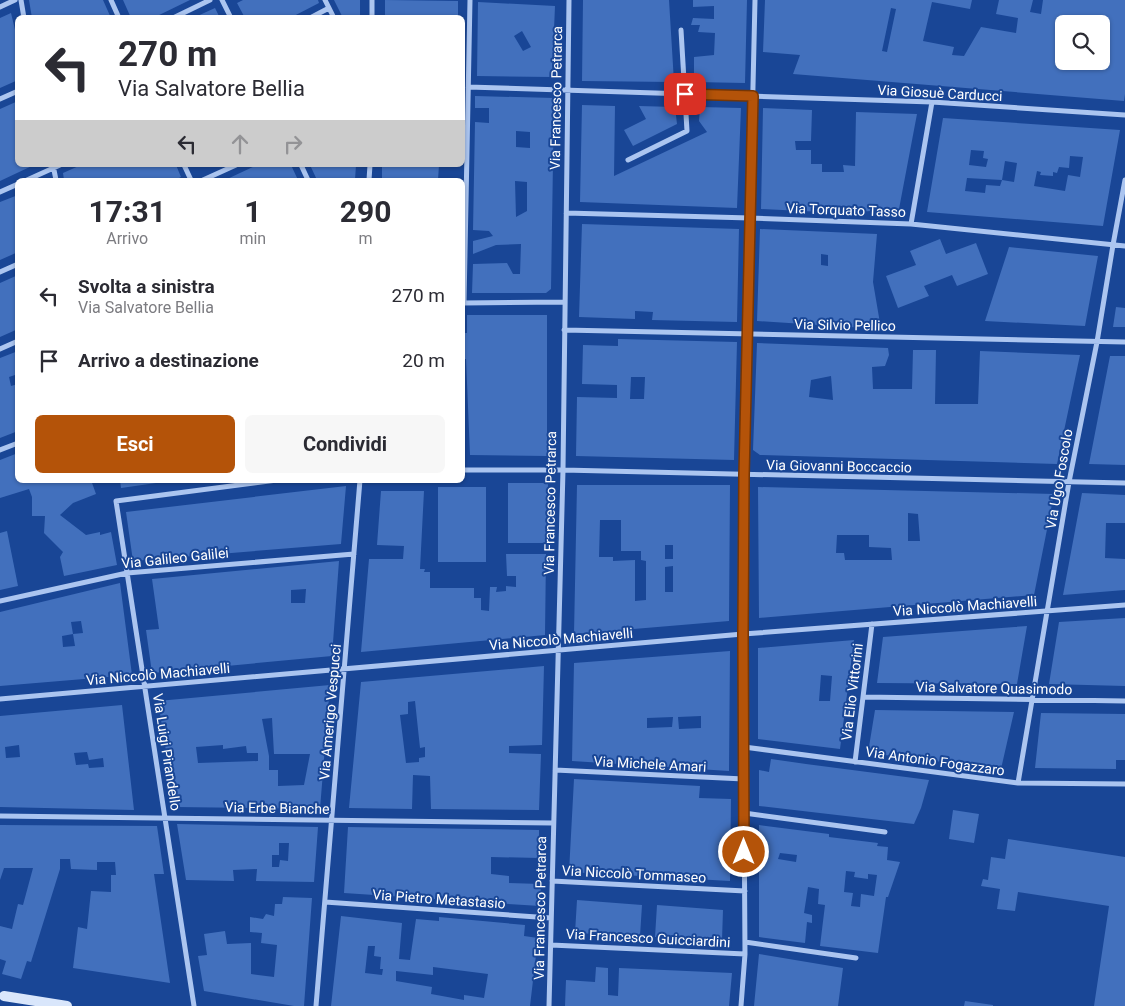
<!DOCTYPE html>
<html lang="it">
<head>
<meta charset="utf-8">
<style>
	body { margin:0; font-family:Roboto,sans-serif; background:#f7f7f7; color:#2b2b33; height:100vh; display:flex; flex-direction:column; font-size:19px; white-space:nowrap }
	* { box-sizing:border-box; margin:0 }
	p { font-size:16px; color:#7c7c81 }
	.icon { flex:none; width:28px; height:28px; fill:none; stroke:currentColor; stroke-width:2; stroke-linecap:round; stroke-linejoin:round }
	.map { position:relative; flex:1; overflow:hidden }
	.drawer { position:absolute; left:15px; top:178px; width:450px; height:305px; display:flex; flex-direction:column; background:#fff; border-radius:8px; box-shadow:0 1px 4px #0004 }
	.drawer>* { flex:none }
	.banner { position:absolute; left:15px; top:15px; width:450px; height:152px; border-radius:8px; box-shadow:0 1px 4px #0004; background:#fff; color:#2b2b33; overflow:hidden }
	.tools { position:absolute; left:1055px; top:15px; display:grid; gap:10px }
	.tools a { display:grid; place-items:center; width:55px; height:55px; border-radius:8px; background:#fff; box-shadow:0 1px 4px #0004; font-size:25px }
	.pin { position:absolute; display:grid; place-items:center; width:42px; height:42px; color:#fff; margin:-21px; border-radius:10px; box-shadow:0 2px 8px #0006 }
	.me { position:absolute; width:55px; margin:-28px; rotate:0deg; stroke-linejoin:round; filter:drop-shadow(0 0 4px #0008) }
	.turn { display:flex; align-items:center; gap:18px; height:105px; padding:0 20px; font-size:22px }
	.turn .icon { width:65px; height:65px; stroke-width:2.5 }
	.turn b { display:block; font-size:35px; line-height:42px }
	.lanes { display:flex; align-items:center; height:48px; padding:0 20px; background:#0003; justify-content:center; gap:25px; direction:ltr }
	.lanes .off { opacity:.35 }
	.eta { display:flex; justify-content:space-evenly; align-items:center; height:85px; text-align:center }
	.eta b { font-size:30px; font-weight:700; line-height:35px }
	.cta { display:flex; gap:10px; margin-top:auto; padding:10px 20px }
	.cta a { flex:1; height:58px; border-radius:8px; background:#b45309; color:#fff; font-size:20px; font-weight:700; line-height:58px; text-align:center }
	.cta a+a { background:#f7f7f7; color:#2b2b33 }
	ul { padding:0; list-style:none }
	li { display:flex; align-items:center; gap:15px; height:65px; padding:0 20px }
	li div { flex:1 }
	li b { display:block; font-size:19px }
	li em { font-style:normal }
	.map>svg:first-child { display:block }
	.building { fill:#4270bd; fill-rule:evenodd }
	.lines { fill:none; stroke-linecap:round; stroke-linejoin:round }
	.street { stroke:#abc5f0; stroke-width:5 }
	.secondary { stroke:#d9e6fb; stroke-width:10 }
	.route-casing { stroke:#753606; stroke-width:12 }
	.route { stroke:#b45309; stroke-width:9 }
	.labels { text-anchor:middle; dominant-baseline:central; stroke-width:4; stroke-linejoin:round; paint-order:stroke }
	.street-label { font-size:14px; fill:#fff; stroke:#194696 }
</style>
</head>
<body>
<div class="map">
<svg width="1125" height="1006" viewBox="0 0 1125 1006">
	<rect width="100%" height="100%" fill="#194696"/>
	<!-- building -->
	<path class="building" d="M29,0H103L111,18H32Z
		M123,0H190L153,18H131Z
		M243,0H318L319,3L290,18H245L237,3Z
		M334,0H360V18H343Z
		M385,0L458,1V18H385Z
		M583,0H669L674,82L582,81Z
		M693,0H747L745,83L694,82V57L714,55L715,33L698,32L700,25H691L693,18L714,19V6L693,7Z
		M765,0H972L970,9L932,2L923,41L954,47L952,55L964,56L981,27L1016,33L1018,18L996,14L999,0H1033L1030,12L1041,14L1043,0H1125V94L1124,101L793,74L800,55L763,52ZM891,8L896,9L887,52L882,51ZM1064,24H1101V61H1064Z
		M478,2L555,6L552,77L477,76ZM522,31L531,47L523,51L514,36Z
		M215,8L220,18H193Z
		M11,13L18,42V80L0,88V18Z
		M475,96L554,98L551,289L546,293H472L473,264L507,263L513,274H520L521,244L496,245L473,254V241L493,236L489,231L473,230L475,122L489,123V108H475ZM516,131L530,132V148L516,147ZM515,181L527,182V211L516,217Z
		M18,101V165H34L0,181V109Z
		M582,105L615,106L614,176L707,132L699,121L700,107L741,108L737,208L580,202Z
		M639,106L675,107L677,124L633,146L624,130L646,119Z
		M763,108L812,110L811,141H795L796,150H811V164H822V172H844L843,165L855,166L856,112L917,114L899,209L843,213L761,209Z
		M943,118L1120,130L1103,226L927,212ZM971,150L984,151L983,158L988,159L986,167L969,165ZM1070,156L1083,157L1080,177L1068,175L1065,191L1034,186L1037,171L1041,172L1040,175L1053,176V172L1057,173L1059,167L1069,168ZM1005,161L1017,163L1014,182L1002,180ZM967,178L1002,180L1000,186L986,185L985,193L965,191Z
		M81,165H176L181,177L175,180H64L63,173Z
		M257,165H291L298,180H225Z
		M310,165H356L355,180H317Z
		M382,165H439L438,180L382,178Z
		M18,195V252L0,260V202Z
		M582,224L739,229L737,322L652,320L653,312L635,311V319L579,317Z
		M760,229L877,234L873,282L881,329L757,321ZM821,254L828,255V266L821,265Z
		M940,239L946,254L976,243L988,274L957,286L952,275L924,286L929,296L898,308L886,276L916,265L910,251Z
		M1009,247L1098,256L1085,326L985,321Z
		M18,275V329L0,337V283Z
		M1116,307L1125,308V327H1113Z
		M467,315H547V456L470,455L466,359H462V333H467Z
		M618,339L737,342L734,460L576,456L577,397L617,398V385L582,384L583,345L618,346ZM631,377H645L644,399H630Z
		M757,343L888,348L889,355L885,366L872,367L873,389H912L913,350H936L935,404H978L980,351L1080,355L1057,464L760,455L753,450ZM831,376L833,400L809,397L811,380Z
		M18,351V374L9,377L11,386L18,384V431L0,438V358Z
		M1110,356H1125V465L1089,464Z
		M18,453V480H91L96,494L73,503L60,515L86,535L100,532V535L111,532L117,565L64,576L60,557L63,552L44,533L45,516H32V497L29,489L0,498V460Z
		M120,480H170V481L121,488Z
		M508,483H548L547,543H508Z
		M577,485H730L729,621L574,634ZM600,520H621V551H641V560L646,561V600L635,601V560L613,561V557H599ZM665,545H673V559H665ZM673,566V592H665V567Z
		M346,486L341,544L133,561L126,512Z
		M438,487H486V562H438Z
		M758,487L1054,494L1034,595L759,618ZM908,513L918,514L920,541H908ZM837,535H869V547L891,548L892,560H845L844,553H836Z
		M381,491H424L420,569H425L424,572H430V588H474V598H481V610L489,611L490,587H497L496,592L506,591V586L516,587V576H507L506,554H546L545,635L361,652L369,559H403L404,546L377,545Z
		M1082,493L1125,495V523H1106L1105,558L1125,559V590L1063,595Z
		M7,531L18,586L0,590V533Z
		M339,561L332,656L152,673L146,630L159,629L152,579ZM306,589L305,603H291V590Z
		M120,583L132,675L0,686V612ZM81,621L83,633L73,634L75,646L63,647L62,636L73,634L71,622Z
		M1125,618V686L1049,684L1059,622Z
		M1027,626L1017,684L877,683L883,637Z
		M854,640L840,749L758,739V648ZM821,675L832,676L830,701H819Z
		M730,651L729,771L572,761L574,663ZM701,716V728L679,729L678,717ZM673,717L672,727L647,728V718Z
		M544,666L542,745L509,746V753L541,754L539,810L431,809L430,776L413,775L412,809L349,808L361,682ZM415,701L420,748L425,747V757L419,758V762L406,763L400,715L408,714V702Z
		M330,685L320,809L175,807L158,701ZM272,718L274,754H310L304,785L278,786V770H269V756L262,719ZM223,745V749L246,746L247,753H258V761L198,763L196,747Z
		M122,705L134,810L0,807V716ZM19,745L20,757L6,758L5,747ZM87,752L89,760L103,758L104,767L89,768L88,764L76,765L74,753Z
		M875,710L1014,712L1001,769L868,753Z
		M1041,713L1125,714V760H1116V769L1035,768Z
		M771,759L806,764L929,780L921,808L914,824L759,806V770L769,772Z
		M574,779L700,786L699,798L731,799L730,881L569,872Z
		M953,810L979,814L974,843L949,839Z
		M177,824L318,827L314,882L256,881L257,869L233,870L234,881L186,880ZM279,843H289L288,861L280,860L279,867H272V855H279Z
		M0,825L157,826L164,874H154L170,983L73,968L78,927L87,929L91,891L111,892V875H116L115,862H97V870L71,869L70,859H60V869L31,962L27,961L21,979L2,974L6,961L0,959V926L12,929L18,904L23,905L33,868H4L0,880Z
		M759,825L829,834V837L878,843L877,846L888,847L887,860L900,862L888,897H886L878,953L820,946L825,905L818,904L819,889L808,887L804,913L812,915V923L807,922L805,943L759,937ZM780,853L797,855L796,862L778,859ZM846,871L855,872L854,877L868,879V874L877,875L874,896L861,894L860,907L851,906L853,893L844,892Z
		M348,827L539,830V858L491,857V874L509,876V883L541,884L540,906L344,893Z
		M1008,839L1125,857V1006H1094L1109,906L1018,892L1015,911L997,909L1000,889L981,886L983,879L988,880L991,857L1005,859Z
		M283,897L312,898L304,1006H294L204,991L198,956L207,955L204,934L225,931L227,944L251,943V974L274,977L277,945L261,943L262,933L250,932V917L263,919L266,914L274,916L275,904H282Z
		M577,900L642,905L640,936L575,933Z
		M657,905L723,910L722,940L655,937Z
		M341,916L402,923L399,959L410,960L416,919L439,921V917L525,925L524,936L538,938L530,1006H331ZM368,946H375L374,956L381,957L380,969H383L382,975L365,973ZM433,967L488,974L484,998L464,995V1000L431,994L432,987L396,981V971L433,975Z
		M759,954L843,968L838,1006H754Z
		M596,967L608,968V995L618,996L619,968L732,973L729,1006H565L566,980L595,982Z
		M965,1001L993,1005V1006H964Z"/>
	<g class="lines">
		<!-- street -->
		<path class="street" d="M21,0L24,18
			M111,0L119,18
			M222,0L231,18
			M325,0L334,18
			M0,7L15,0
			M173,18L210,0
			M310,18L329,8
			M372,18V0
			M468,87L932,102L1125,115
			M0,99L18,91
			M628,160L687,131L681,30
			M53,165L56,180
			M184,165L191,180
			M301,165L308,180
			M27,180L60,165
			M203,180L236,165
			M369,180L370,165
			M0,192L18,184
			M566,213L750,218L911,224L1125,246
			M911,224L932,102
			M0,272L18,264
			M463,303L564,302
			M464,303L470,0
			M564,330L1125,342
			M0,349L18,341
			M0,450L18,443
			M462,470H563L1125,483
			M0,601L127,573L354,554
			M863,697L1125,701
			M0,699L743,634L1125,605
			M744,747L1018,783L1125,784
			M855,762L872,624
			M555,770L744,779
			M1018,783L1069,482L1097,342L1113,245L1125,180
			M744,813L885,832
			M0,816L553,823
			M552,881L745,891
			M325,902L551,918
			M745,942L856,958
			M551,945L745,954
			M194,1006L116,501L277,480
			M316,1006L360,480
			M549,1006L563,470L569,0
			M741,1006L745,954L743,634L744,475L755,0"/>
		<!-- secondary -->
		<path class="secondary" d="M4,996L67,1006"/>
	</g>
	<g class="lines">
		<defs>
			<path id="route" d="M685,94L753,96L744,475L743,634L744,852"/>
		</defs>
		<!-- route casing -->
		<use href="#route" class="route-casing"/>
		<!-- route -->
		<use href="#route" class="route"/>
	</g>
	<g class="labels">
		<!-- street labels -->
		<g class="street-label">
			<text transform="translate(940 93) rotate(3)">Via Giosuè Carducci</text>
			<text transform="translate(556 98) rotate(-89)">Via Francesco Petrarca</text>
			<text transform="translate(846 210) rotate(2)">Via Torquato Tasso</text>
			<text transform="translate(845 325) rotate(1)">Via Silvio Pellico</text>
			<text transform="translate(839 466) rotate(1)">Via Giovanni Boccaccio</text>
			<text transform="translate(1059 479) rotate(-80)">Via Ugo Foscolo</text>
			<text transform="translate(550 503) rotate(-89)">Via Francesco Petrarca</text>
			<text transform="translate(175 558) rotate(-6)">Via Galileo Galilei</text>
			<text transform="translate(965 606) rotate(-4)">Via Niccolò Machiavelli</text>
			<text transform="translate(561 639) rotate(-5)">Via Niccolò Machiavelli</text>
			<text transform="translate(158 674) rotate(-5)">Via Niccolò Machiavelli</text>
			<text transform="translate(994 688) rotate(1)">Via Salvatore Quasimodo</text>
			<text transform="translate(852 692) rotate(-83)">Via Elio Vittorini</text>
			<text transform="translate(330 712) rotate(-85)">Via Amerigo Vespucci</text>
			<text transform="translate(167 752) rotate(81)">Via Luigi Pirandello</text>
			<text transform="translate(935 761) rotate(8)">Via Antonio Fogazzaro</text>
			<text transform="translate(650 764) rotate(3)">Via Michele Amari</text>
			<text transform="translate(277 808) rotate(1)">Via Erbe Bianche</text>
			<text transform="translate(634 874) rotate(3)">Via Niccolò Tommaseo</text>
			<text transform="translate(439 899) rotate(4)">Via Pietro Metastasio</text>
			<text transform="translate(540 908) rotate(-89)">Via Francesco Petrarca</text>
			<text transform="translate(648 938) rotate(3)">Via Francesco Guicciardini</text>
		</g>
	</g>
</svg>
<div class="tools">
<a><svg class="icon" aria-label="search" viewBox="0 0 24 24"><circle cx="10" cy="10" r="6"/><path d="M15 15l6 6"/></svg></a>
</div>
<div class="pin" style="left:685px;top:94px;background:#d93025"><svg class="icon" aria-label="arrive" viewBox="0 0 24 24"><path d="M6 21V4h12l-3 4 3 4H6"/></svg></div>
<svg class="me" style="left:744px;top:852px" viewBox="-20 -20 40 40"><circle r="17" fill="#b45309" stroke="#fff" stroke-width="3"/><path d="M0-11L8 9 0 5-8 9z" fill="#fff"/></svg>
<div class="banner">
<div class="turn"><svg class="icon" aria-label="left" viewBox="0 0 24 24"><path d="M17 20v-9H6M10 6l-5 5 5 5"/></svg><div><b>270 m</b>Via Salvatore Bellia</div></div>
<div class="lanes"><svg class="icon" aria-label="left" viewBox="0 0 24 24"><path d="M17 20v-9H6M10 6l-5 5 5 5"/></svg><svg class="icon off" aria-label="ahead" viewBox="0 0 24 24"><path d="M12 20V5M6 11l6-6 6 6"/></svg><svg class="icon off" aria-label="right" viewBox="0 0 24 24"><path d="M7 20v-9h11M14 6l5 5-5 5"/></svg></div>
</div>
<section class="drawer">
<div class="eta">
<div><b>17:31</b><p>Arrivo</p></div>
<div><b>1</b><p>min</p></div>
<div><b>290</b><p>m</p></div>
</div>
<ul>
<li><svg class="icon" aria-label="left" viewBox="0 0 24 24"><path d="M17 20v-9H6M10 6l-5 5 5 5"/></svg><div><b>Svolta a sinistra</b><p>Via Salvatore Bellia</p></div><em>270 m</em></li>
<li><svg class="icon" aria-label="arrive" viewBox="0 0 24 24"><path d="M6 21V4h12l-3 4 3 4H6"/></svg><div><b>Arrivo a destinazione</b></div><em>20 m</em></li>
</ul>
<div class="cta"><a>Esci</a><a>Condividi</a></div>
</section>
</div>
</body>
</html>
